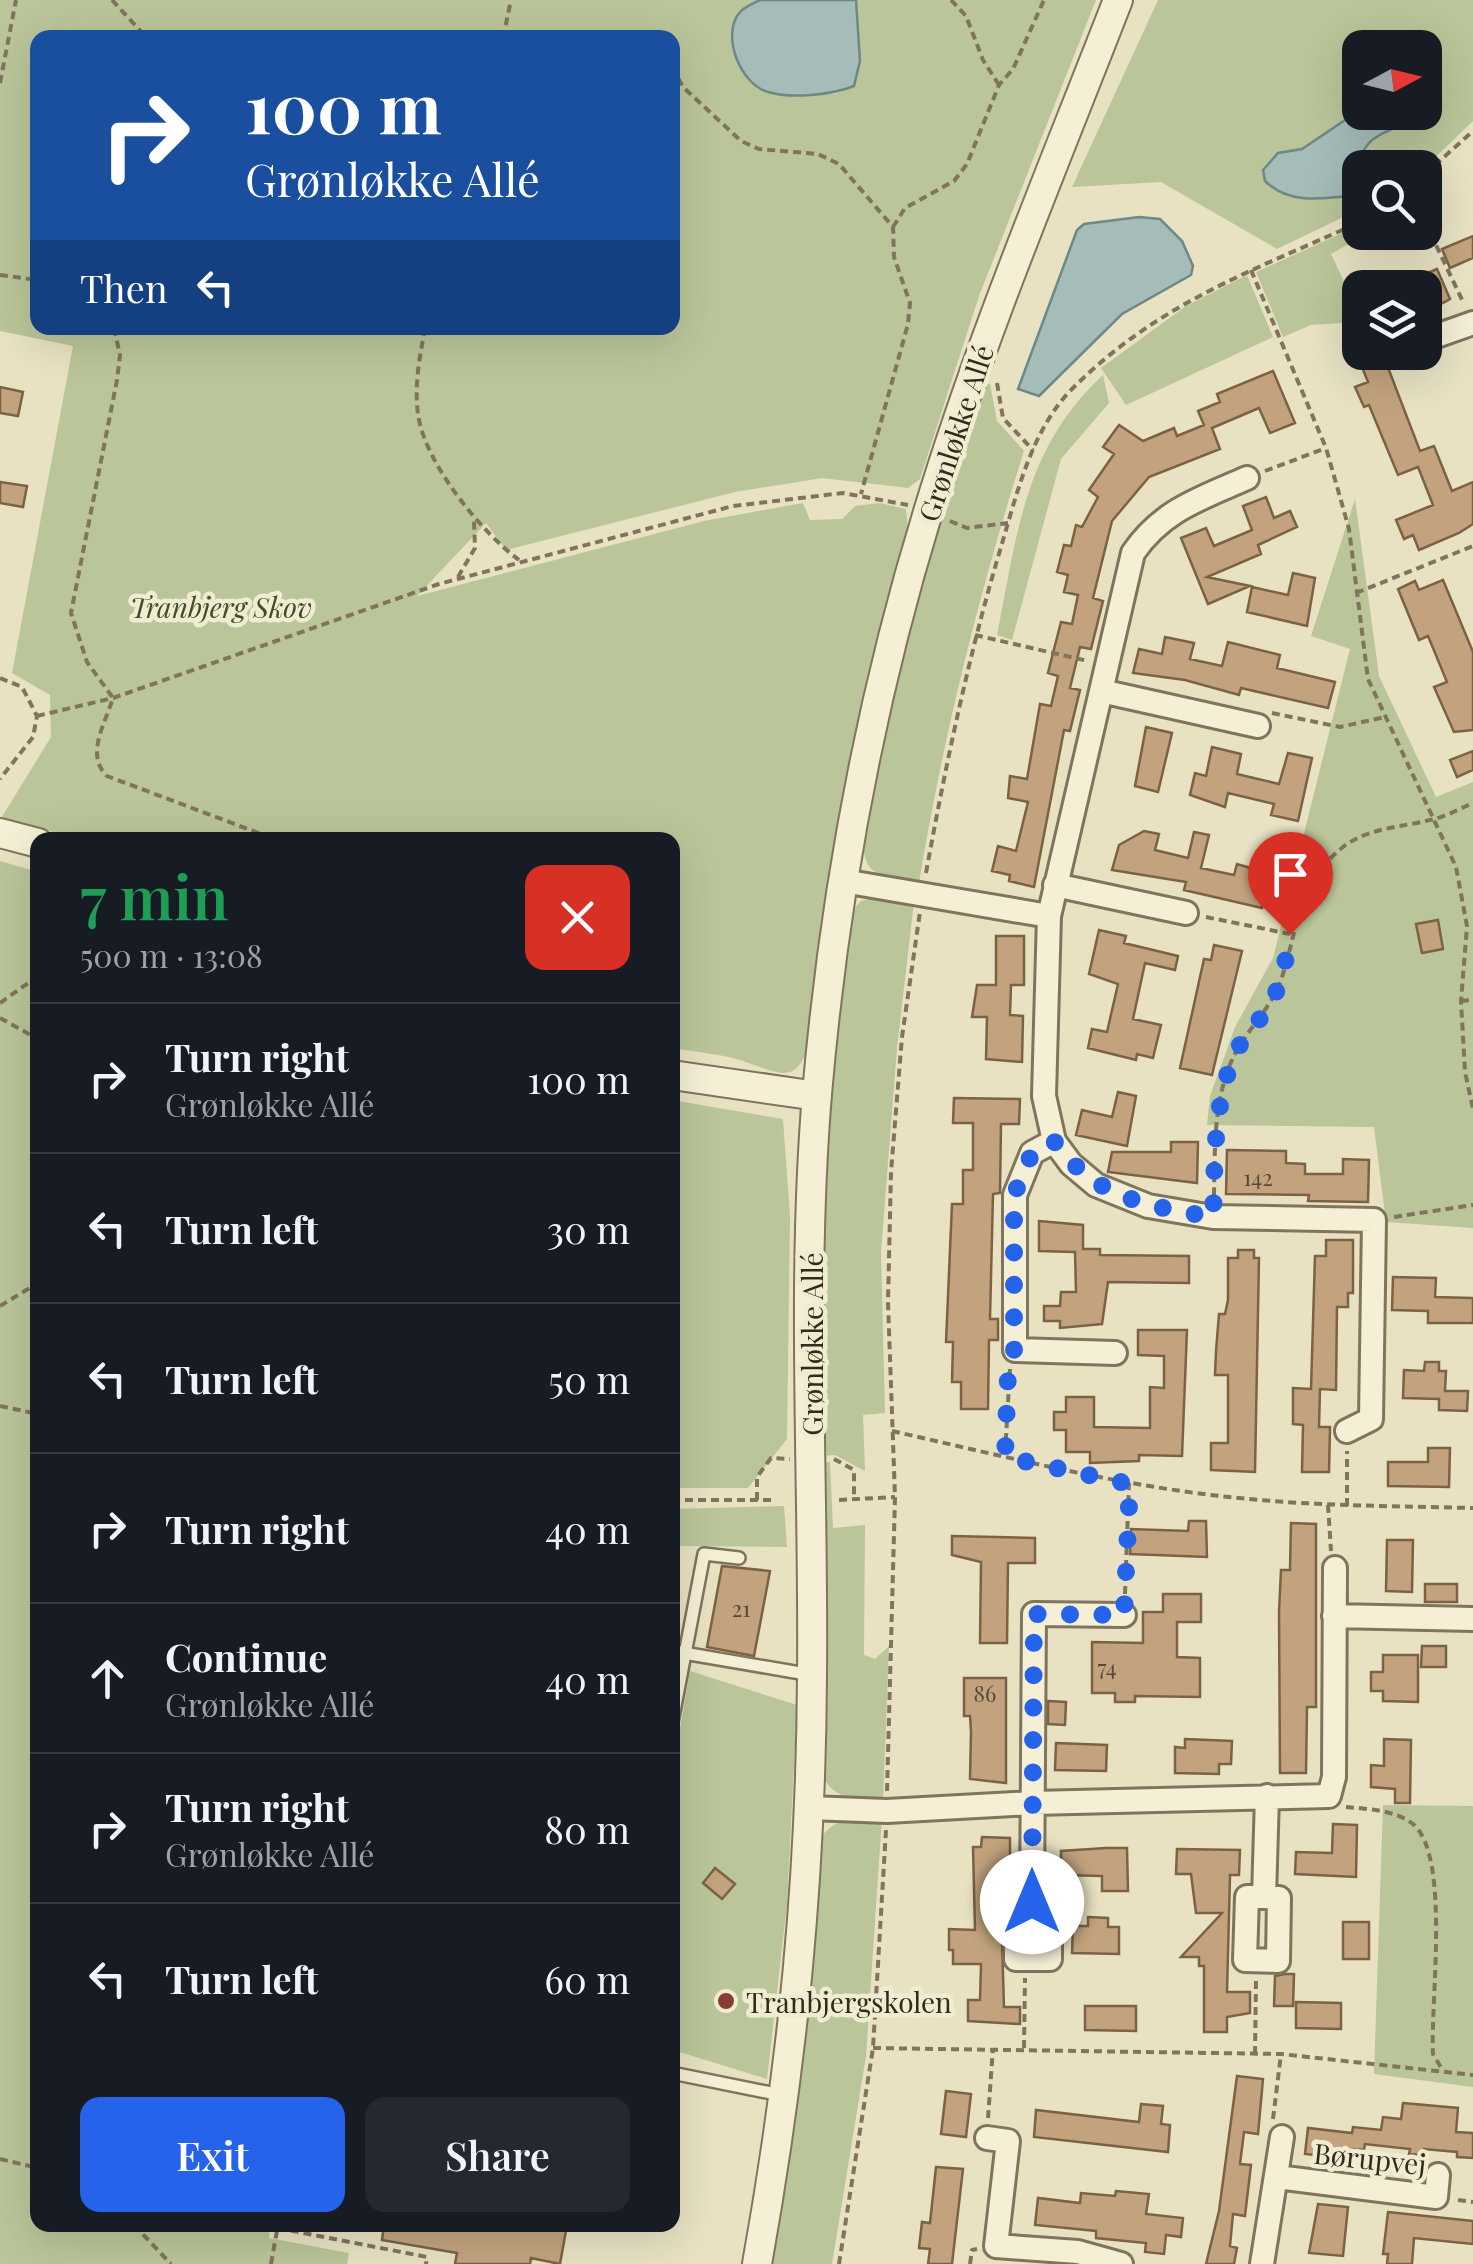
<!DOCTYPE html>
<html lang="en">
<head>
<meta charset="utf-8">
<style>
	body { margin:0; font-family:"Playfair Display",serif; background:#242831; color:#f1f3f6; height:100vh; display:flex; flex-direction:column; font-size:38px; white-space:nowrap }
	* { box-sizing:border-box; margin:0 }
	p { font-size:32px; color:#9ea1a6 }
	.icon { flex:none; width:55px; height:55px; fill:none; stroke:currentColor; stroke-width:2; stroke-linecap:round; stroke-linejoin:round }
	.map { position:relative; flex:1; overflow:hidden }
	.sheet { position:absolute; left:30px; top:832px; width:650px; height:1400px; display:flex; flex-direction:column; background:#171b24; border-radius:20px; box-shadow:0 10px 40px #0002 }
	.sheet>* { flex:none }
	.hud { position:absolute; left:30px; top:30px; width:650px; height:305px; border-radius:20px; box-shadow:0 10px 40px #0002; background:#1a4fa0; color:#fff; overflow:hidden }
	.needle { width:65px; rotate:83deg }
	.controls { position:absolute; left:1342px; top:30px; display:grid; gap:20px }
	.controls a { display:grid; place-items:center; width:100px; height:100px; border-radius:20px; background:#171b24; box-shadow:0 10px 40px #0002; font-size:50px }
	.pin { position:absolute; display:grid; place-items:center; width:85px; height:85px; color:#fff; margin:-102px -42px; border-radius:50% 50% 50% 0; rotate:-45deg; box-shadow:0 0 10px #0007 }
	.pin .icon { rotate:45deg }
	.me { position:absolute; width:110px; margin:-55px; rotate:0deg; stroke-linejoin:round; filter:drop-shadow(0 0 8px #0008) }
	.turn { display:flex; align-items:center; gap:35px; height:210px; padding:0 50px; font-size:45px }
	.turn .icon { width:130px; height:130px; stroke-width:2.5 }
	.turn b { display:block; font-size:70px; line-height:85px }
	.then { display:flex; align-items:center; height:95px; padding:0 50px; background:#0003; gap:20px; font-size:38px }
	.round { display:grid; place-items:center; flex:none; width:105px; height:105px; border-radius:20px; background:#242831 }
	.head { display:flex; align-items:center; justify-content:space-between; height:170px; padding:0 50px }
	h1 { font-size:60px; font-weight:600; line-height:75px; color:#1e9e55 }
	.primary-button { display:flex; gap:20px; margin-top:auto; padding:20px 50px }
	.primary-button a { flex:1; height:115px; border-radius:20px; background:#2563eb; color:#fff; font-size:40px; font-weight:600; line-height:115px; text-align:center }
	.primary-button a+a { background:#242831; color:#f1f3f6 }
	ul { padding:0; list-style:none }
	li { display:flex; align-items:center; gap:30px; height:150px; padding:0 50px; border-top:2px solid #363941 }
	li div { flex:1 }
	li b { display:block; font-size:38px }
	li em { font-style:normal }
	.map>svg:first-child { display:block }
	.green { fill:#bac599; fill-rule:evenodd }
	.water { fill:#a5bcb8; stroke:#6d8885; stroke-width:2.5 }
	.building { fill:#c2a37d; stroke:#7c6245; stroke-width:2.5 }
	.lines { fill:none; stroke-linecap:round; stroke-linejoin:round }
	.service-casing { stroke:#80745c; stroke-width:16 }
	.minor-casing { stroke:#80745c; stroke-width:28 }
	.tertiary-casing { stroke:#80745c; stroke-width:32 }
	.path { stroke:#80745c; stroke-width:4; stroke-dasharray:8 5; stroke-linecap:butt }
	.service { stroke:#f4efd5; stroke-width:11 }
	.minor { stroke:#f4efd5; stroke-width:22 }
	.tertiary { stroke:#f4efd5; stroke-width:28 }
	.route { stroke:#2563eb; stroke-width:18; stroke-dasharray:0 32.4 }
	.poi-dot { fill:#883e33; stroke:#f0ecd2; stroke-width:4 }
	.labels { text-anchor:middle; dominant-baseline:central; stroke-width:9; stroke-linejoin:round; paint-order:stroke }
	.number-label { font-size:22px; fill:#564836 }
	.street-label { font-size:28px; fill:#322a1e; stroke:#f0ecd2 }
	.park-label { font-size:28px; font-style:italic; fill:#3e4c27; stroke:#f0ecd2 }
	.poi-label { font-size:28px; fill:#322a1e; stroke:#f0ecd2; text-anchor:start }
</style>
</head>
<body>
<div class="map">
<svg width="1473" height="2264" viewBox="0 0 1473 2264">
	<rect width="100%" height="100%" fill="#e8e2c3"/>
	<!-- green -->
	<path class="green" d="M0,0H760L740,12L808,93L835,94L854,86L860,61L856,0H1096L979,296L920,479L908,488L822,478L735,492L506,550L486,523L417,596L704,521L803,503L810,520L842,519L855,506L880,503L906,509L908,530L851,768L809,1042C798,1088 776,1072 743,1061C721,1054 695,1052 673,1048L672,840H90L0,820L51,737L50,695L12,673L73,346L0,331ZM38,38H672V328H38Z
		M1158,0H1473V121L1425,167H1360L1369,142L1405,123L1408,113L1425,112V48H1360V110L1302,150L1278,153L1349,196L1360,181V209L1277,249L1161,182L1072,187Z
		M1360,225V232L1368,233L1331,254L1357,309L1356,322L1311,325L1283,337L1256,272Z
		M1247,275L1273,337L1126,405L1101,368L1186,306Z
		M1103,375L1109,403L1061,459L1012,640L997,635C1017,535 1024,448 1103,375Z
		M990,384L997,421L1024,451C979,593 943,737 919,883C866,877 859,868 865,816L931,540L985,385Z
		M1355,499L1379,676L1436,797L1473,782V1228L1386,1222L1374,1127L1207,1125L1210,1096L1235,1027L1273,958L1350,649L1311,636Z
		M0,861L38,872V2225H270L269,2238L349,2253L347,2264H0Z
		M878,897L914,902L897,1048L881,1253L885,1413L863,1415L865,1471L835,1455L819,1456L818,1287L828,1091L851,912L861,901Z
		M672,1100L783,1119L790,1216L787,1439L748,1488H673Z
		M822,1462H830L833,1528L865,1525L864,1655L875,1659L889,1646L883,1800C853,1799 828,1800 820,1767Z
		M784,1506L787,1547L673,1546V1509Z
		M690,1671L797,1705L787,1904L767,2079L673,2050V1768Z
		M1383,1805L1473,1806V2087L1374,2074Z
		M882,1817L866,2056L832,2264H766L819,1841C833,1816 856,1819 882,1817Z"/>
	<!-- water -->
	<path class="water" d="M760,0H856L860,61L854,86C832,95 791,99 768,92C741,85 720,35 740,12C744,7 754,3 760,0Z
		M1360,110L1408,113L1405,123C1394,129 1376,134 1369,143C1355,158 1361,179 1349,196C1320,199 1288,204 1265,181L1263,170L1278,153L1302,149Z
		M1139,217L1160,219L1182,241L1193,266L1191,275L1122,314L1039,396L1018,389L1077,230L1084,224Z"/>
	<!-- building -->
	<path class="building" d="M1473,236V258L1450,268L1442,249Z
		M1437,269L1450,299L1445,302L1425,311V288H1393Z
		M1356,352H1382L1420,451L1434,446L1452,491L1473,482V524L1459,533L1419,550L1413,535L1404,539L1396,520L1433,505L1418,467L1398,475L1369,405L1364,407L1355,387L1368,382Z
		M1273,371L1295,423L1270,433L1259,408L1212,428L1220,449L1149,477L1112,521L1093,598L1103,601L1091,649L1080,647L1070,688L1080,690L1070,731L1064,730L1034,887L1009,881L1010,875L992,871L998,846L1016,851L1028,802L1008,798L1010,776L1027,779L1040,704L1051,706L1058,676L1048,673L1052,657L1061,622L1072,624L1078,595L1064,592L1068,575L1057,572L1064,545L1071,546L1076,525L1082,527L1098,497L1089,490L1114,454L1103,447L1119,425L1143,441L1174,428L1177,436L1204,425L1198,411L1220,402L1217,394Z
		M0,387L23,392L18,416L0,413Z
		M0,482L27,486L23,507L0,503Z
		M1266,497L1274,518L1290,511L1297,527L1258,545L1261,554L1207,577L1250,586L1208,604L1181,538L1206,528L1214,546L1252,530L1243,506Z
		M1293,573L1315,578L1307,626L1247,612L1252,587L1288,595Z
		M1443,580L1473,652V730L1454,732L1434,687L1447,682L1428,636L1419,640L1398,589L1415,581L1419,590Z
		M1165,637L1194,643L1190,659L1222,666L1228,642L1280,655L1277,668L1335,682L1328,708L1241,688L1239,695L1185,680L1133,673L1139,649L1162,654Z
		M1146,727L1172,733L1158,792L1135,786Z
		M1212,747L1241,754L1237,774L1279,784L1288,753L1312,758L1298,821L1271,815L1274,804L1228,793L1225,807L1190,795L1195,773L1206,776Z
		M1473,751V770L1457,777L1450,760Z
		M1144,831L1159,834L1155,850L1188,858L1194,832L1209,835L1201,868L1234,875L1237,864L1254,869L1252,880L1267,883L1262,908L1184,890L1186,882L1112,870L1119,845Z
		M1438,920L1443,949L1422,953L1416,924Z
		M1099,930L1126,936L1124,943L1178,956L1175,970L1145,963L1133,1019L1161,1025L1153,1058L1137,1054L1136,1060L1088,1048L1092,1029L1107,1032L1118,984L1089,974Z
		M996,936H1024V985H1011L1010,1015L1023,1016L1022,1062L986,1059L987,1017H972L977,985H996Z
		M1214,945L1242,951L1212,1075L1180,1068L1204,959L1211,960Z
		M1118,1092L1136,1096L1127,1146L1076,1135L1082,1110L1112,1117Z
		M954,1098L1020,1099L1019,1124H1001L1000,1193L993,1194L990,1319H998V1340H989L988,1409H961V1382H952L953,1342H946L952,1204H963V1170H973V1123H953Z
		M1171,1142H1198L1197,1183L1108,1172L1112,1152H1171Z
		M1227,1150L1286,1151V1163L1305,1164V1174H1343V1159L1369,1160L1368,1202L1308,1201L1309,1195L1226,1194Z
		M1039,1221L1083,1225V1249H1100V1255L1189,1256V1283L1108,1282L1102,1324L1060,1328V1321H1044V1306H1060L1061,1292H1076L1075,1252L1039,1251Z
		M1326,1240H1353V1293H1348V1307H1337L1336,1390L1320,1389L1319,1427H1330L1329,1472H1302L1303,1425L1293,1424V1388L1311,1389L1315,1256H1326Z
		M1238,1250H1254V1258H1259L1255,1472L1211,1470V1443H1228V1375H1215L1216,1351L1219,1314H1225L1228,1300V1258H1238Z
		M1393,1277L1436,1278L1435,1297L1473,1298V1323H1428V1311L1392,1310Z
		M1138,1330H1187L1182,1456L1139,1455V1461L1090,1463V1452H1066V1430H1054V1412H1066V1397H1094V1427L1150,1428V1387L1164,1388V1356L1138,1355Z
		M1425,1362H1439V1371H1446L1445,1391H1468L1467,1411L1439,1410V1399L1403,1398L1404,1370L1424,1371Z
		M1428,1448H1450L1449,1487L1388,1486V1462H1428Z
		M1189,1521H1206L1207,1557L1130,1554L1131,1529L1188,1531Z
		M1291,1523L1316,1524V1707H1307L1306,1773H1280L1279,1612L1281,1570H1290Z
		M952,1536L1035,1538V1563H1008L1007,1643H980L981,1562L952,1555Z
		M1387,1540H1413L1412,1592L1386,1591Z
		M722,1566L770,1571L754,1656L707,1647Z
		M1425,1584H1457V1602H1425Z
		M1163,1594H1201V1622H1177V1657L1200,1658V1697L1135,1696V1702H1115V1693H1092V1642L1143,1643V1612H1163Z
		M1422,1646H1446V1667H1421Z
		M1383,1655H1418V1702L1383,1701V1691H1371V1672H1383Z
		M964,1678H1006V1783L970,1779L971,1732L970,1716H964Z
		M1048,1701L1066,1702L1065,1725L1048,1724Z
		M1185,1739L1232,1741L1231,1764H1219V1774L1175,1773V1747L1185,1748Z
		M1384,1739L1411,1740L1410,1803H1395V1789L1371,1787V1765L1384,1766Z
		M1056,1743L1107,1745L1106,1771L1055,1770Z
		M1333,1824L1357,1825L1356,1877L1295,1874L1296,1852L1332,1853Z
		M982,1837L1010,1838V1874H995L994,1908H1001L1004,2007H1020V2024L968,2021V2000H980L981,1964H953V1950H949V1929L975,1930L973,1847H981Z
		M1106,1848H1127L1128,1891H1102V1876L1061,1875V1851Z
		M1177,1849L1240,1850L1239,1875H1230L1227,1992H1250V2013L1227,2017V2032H1204V1966H1199V1957H1181L1222,1913H1196L1191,1874H1176Z
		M715,1868L735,1884L722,1899L703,1883Z
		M1088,1917L1108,1918V1927H1119V1954L1072,1953L1073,1926H1088Z
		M1343,1922H1369V1959H1343Z
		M1285,1974H1294L1293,2006H1274L1275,1976Z
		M1296,2002L1341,2003V2029L1296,2028Z
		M1085,2006H1136V2031L1085,2030Z
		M1237,2076L1263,2079L1258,2134L1244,2132L1240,2164L1251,2165L1245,2216L1233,2214L1230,2246L1237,2248L1234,2264H1206L1219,2211Z
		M946,2091L971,2094L966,2137L941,2134Z
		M1403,2103L1458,2108L1456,2132L1473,2133V2158L1457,2157V2152L1424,2149L1423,2155L1409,2154L1410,2149L1365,2144L1364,2150L1352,2149L1350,2159L1305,2154L1308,2128L1352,2133L1353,2127L1381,2130L1383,2117L1401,2119Z
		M1141,2104L1163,2106L1161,2124L1170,2125L1168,2152L1034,2137L1036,2110L1139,2122Z
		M936,2167L963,2169L952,2264H928L930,2249L919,2248L922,2222L930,2223Z
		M1116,2191L1149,2194L1146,2214L1183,2218L1181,2237L1166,2235L1164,2254L1145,2252L1146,2243L1096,2238V2231L1035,2225L1038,2198L1080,2203L1081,2193L1115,2196Z
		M1318,2204L1348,2207L1343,2256L1309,2253Z
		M1388,2212L1473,2221V2244L1414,2238L1412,2264H1387L1388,2254H1383Z
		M384,2225H567L560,2264L531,2258L530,2264H455L457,2253L382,2240Z"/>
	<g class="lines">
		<defs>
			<path id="service" d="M672,1651L812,1675
				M672,1722L704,1554L739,1558
				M672,2073L781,2095"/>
			<path id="minor" d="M1425,340L1473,323
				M1247,478C1202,498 1162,510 1133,553L1049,916L1044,1096L1054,1141L1071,1164L1096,1185L1148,1206L1213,1217L1374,1220L1371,1419L1347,1431
				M1101,691L1258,726
				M843,881L1049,916
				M1055,885L1186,913
				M1054,1141L1032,1153L1015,1195V1350L1115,1353
				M1334,1616L1473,1619
				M810,1808L887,1811L1033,1803L1329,1796L1334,1777L1335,1568
				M1264,1897H1247L1245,1960L1278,1961L1279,1898L1264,1897L1267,1796
				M1032,1902H1016V1959H1050V1902H1032L1034,1614L1124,1615
				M987,2138L1008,2141L996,2246L1078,2252L1121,2264
				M1277,2177L1436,2197L1438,2175
				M1262,2264L1282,2137"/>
			<path id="tertiary" d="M0,833L38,843
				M672,1075L817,1096
				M757,2264C793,2063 811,1879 812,1675C814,1481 801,1287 817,1094C834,897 870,701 928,512C981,337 1052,170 1118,0"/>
		</defs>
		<!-- service casing -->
		<use href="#service" class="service-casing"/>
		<!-- minor casing -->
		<use href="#minor" class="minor-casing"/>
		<!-- tertiary casing -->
		<use href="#tertiary" class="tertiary-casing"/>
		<!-- path -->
		<path class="path" d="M112,0L147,38
			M951,0L966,16L983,60L999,85
			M503,38L511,0
			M672,67L683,87L741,141L759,149L818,154L839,164L893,227L894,257L910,303L908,324L861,494
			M0,83L16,0
			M1425,174L1473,131
			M1425,222L1464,304
			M893,227L905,208L954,181L967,164L999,85L1013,69L1044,0
			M1251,270L1326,448L1340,497L1349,529L1368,679L1456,867L1467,926L1461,1001L1465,1072L1473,1109
			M0,275L38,280
			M114,328L120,355L117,380L71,613L87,662L113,698C105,724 85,755 107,776L277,840
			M425,328C420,356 414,384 418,414C424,462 481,532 519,560
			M997,383L1003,418L1033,450
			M1265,471L1326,448
			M950,521L967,528L1008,523
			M458,577L475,548L474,521
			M1356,593L1473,546
			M975,635L1088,661
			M0,678L22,687L37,716L33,737L0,779
			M1272,713L1340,727L1385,717
			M37,716L113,698L439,584L733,506L843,493L908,505
			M926,873C946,763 969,654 1001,547C1017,493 1032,429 1072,389C1159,302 1253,271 1360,222
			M1206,917L1290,934
			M1461,1001L1473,1000
			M0,1003L38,976
			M0,1018L38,1039
			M1214,1195C1215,1149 1213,1094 1236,1052C1251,1025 1274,1005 1283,974C1299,923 1297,884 1343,847C1367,828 1402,827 1430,820C1445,817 1459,809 1473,803
			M1394,1217L1473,1205
			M0,1306L38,1283
			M0,1406L38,1414
			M892,1431C1003,1456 1115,1485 1229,1497C1310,1506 1391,1506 1473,1508
			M1005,1454L1010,1369
			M834,1459L854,1470V1499
			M672,1500H775
			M757,1500V1477L771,1458L790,1459
			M839,1500L895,1497
			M1328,1505L1331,1551
			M1347,1506V1451
			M1125,1594L1129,1483
			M887,1791L895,1497L888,1302L891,1172L902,1037L920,912
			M1346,1807C1368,1809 1395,1810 1413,1824C1451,1856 1430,2003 1433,2054L1443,2071
			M873,2048L1281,2054L1473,2075
			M1024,2048L1025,1978
			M1255,2054L1256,1979
			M988,2118L993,2048
			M1273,2119L1281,2054
			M0,2159L38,2168
			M1458,2200L1473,2202
			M134,2225L171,2264
			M278,2228L427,2257L426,2264
			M271,2264L278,2225
			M839,2264L873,2048L886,1830
			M970,2264L972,2250L977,2249"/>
		<!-- service -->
		<use href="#service" class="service"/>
		<!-- minor -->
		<use href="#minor" class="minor"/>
		<!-- tertiary -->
		<use href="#tertiary" class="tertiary"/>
	</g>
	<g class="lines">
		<!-- route -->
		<path class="route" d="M1032,1902L1034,1614L1124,1615L1130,1484L1005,1457L1008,1373L1014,1350V1195L1032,1153L1054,1141C1095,1198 1147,1206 1213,1217C1215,1164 1213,1111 1232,1061C1240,1038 1260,1023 1271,1002C1283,981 1286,958 1290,934"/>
	</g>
	<!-- markers -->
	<circle class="poi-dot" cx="726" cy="2001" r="10"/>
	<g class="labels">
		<!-- number labels -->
		<g class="number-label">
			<text x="1258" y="1177">142</text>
			<text x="741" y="1608">21</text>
			<text x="1107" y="1667">74</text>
			<text x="985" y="1693">86</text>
		</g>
		<!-- street labels -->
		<g class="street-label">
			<text transform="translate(955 433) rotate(-72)">Grønløkke Allé</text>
			<text transform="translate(811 1344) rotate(-90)">Grønløkke Allé</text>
			<text transform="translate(1370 2158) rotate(6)">Børupvej</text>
		</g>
		<!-- park labels -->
		<g class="park-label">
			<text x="221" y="606">Tranbjerg Skov</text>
		</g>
		<!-- poi labels -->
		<g class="poi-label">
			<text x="746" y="2001">Tranbjergskolen</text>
		</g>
	</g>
</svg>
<div class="controls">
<a><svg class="needle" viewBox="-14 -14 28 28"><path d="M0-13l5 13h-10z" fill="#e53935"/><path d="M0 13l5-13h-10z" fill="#9ea1a6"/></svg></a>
<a><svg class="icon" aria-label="search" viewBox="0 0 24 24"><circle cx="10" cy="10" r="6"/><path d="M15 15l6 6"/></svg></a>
<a><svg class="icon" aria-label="layers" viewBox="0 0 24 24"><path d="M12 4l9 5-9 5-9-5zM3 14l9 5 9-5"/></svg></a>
</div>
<div class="pin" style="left:1290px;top:934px;background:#d93025"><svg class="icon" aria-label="arrive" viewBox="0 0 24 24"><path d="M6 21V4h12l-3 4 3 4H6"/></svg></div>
<svg class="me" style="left:1032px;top:1902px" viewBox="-20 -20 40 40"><circle r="19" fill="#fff"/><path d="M0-13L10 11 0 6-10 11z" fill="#2563eb"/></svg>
<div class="hud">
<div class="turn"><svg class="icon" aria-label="right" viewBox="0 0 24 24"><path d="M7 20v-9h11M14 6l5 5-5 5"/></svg><div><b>100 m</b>Grønløkke Allé</div></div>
<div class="then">Then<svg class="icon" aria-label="left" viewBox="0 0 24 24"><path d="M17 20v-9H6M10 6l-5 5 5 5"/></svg></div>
</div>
<section class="sheet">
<div class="head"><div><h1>7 min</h1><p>500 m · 13:08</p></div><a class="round" style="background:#d93025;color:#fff"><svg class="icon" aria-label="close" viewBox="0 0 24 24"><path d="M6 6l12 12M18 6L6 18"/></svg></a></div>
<ul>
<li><svg class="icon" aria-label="right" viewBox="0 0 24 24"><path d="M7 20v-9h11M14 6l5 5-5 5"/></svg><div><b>Turn right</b><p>Grønløkke Allé</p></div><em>100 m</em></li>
<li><svg class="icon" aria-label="left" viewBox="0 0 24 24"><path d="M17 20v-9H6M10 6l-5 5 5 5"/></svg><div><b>Turn left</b></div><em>30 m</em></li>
<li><svg class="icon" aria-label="left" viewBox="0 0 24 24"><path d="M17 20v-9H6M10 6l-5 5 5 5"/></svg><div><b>Turn left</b></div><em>50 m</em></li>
<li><svg class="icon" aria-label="right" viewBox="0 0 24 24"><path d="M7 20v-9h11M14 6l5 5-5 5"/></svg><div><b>Turn right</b></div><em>40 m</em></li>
<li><svg class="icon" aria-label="ahead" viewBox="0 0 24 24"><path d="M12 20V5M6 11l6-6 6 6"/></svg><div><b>Continue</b><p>Grønløkke Allé</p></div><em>40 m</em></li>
<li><svg class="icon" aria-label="right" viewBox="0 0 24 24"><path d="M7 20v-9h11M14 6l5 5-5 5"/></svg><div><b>Turn right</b><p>Grønløkke Allé</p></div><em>80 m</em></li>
<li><svg class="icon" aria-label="left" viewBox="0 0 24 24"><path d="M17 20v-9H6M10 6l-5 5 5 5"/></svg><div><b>Turn left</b></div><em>60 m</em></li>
</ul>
<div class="primary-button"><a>Exit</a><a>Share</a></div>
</section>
</div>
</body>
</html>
